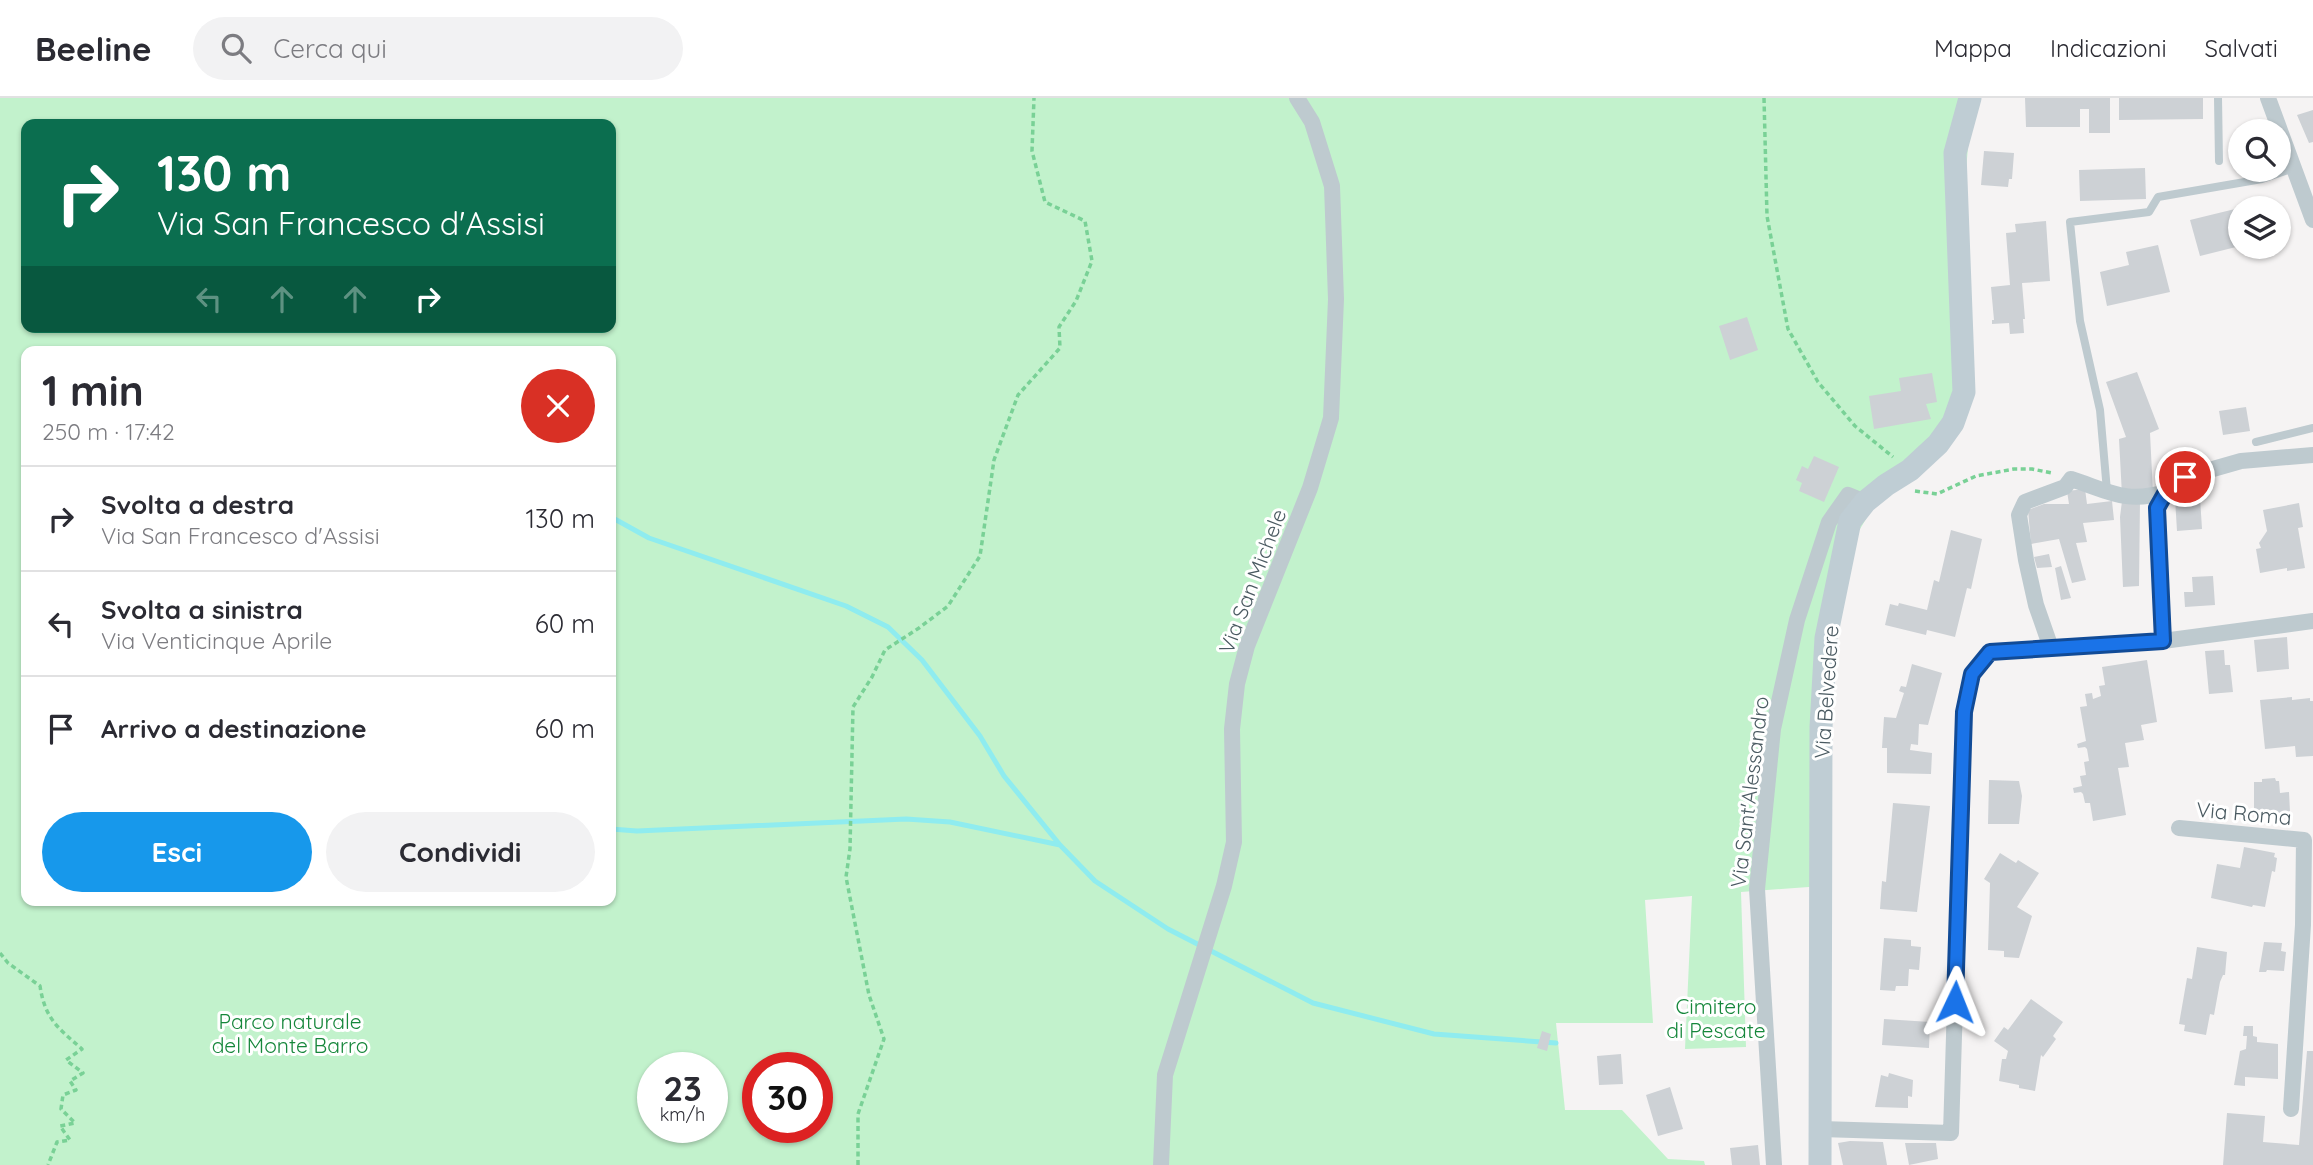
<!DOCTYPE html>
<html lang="it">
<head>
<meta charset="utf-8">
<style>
	body { margin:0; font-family:Quicksand,sans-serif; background:#f2f2f3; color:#2b2b33; height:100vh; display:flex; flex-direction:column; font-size:26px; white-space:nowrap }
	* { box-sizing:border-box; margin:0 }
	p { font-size:23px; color:#7c7c81 }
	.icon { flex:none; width:38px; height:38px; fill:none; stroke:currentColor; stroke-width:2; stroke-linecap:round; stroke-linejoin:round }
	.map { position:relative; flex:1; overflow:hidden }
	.side { position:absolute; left:21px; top:248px; width:595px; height:560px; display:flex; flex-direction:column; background:#fff; border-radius:14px; box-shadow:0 2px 5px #0004 }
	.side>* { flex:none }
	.banner { position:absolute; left:21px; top:21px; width:595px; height:214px; border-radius:14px; box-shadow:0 2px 5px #0004; background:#0b6e4f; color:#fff; overflow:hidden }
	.buttons { position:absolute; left:2228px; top:21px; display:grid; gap:14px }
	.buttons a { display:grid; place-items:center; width:63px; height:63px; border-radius:50%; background:#fff; box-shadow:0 2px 5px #0004; font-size:35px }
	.speed { position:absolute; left:637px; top:954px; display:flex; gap:14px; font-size:35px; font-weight:700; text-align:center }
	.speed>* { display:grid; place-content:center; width:91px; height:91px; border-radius:50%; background:#fff; box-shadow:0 2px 5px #0004; line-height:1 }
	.speed small { font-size:18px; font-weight:400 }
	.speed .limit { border:10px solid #d22; background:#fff; color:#111 }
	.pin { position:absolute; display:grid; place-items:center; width:60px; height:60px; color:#fff; margin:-30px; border:4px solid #fff; border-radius:50%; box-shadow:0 2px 7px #0007 }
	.me { position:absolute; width:77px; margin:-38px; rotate:2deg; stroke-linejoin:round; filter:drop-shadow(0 0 5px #0008) }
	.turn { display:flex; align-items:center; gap:24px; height:147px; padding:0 21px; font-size:32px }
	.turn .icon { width:91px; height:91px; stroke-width:2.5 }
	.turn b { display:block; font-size:49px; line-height:60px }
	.lanes { display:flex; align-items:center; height:66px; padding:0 21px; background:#0003; justify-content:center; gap:35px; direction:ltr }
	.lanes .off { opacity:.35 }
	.round { display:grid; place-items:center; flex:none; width:74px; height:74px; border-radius:37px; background:#f2f2f3 }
	.head { display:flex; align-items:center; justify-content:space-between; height:119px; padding:0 21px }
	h1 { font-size:42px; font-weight:700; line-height:52px }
	.cta { display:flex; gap:14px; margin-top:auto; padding:14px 21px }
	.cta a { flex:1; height:80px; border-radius:42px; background:#1798eb; color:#fff; font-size:28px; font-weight:700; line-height:80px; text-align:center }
	.cta a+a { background:#f2f2f3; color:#2b2b33 }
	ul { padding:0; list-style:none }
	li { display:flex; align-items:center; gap:21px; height:105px; padding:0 21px; border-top:2px solid #e1e1e2 }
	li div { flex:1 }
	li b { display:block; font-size:26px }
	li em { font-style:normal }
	header { display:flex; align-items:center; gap:42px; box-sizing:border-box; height:98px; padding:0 35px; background:#fff; border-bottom:2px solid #e1e1e2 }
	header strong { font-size:33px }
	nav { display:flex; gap:38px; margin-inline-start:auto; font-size:24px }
	.search { width:490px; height:63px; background:#f2f2f3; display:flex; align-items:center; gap:18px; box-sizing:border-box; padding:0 24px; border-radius:38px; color:#7c7c81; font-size:26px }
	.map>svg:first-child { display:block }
	.green { fill:#c2f2cc; fill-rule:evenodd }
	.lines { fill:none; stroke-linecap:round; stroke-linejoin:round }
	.stream { stroke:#8fecef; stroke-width:5 }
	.building { fill:#cdd1d5 }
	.path { stroke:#79d196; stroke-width:3.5; stroke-dasharray:5 3.5; stroke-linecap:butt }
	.lane { stroke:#becacf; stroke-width:8 }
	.street { stroke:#becacf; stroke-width:16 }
	.secondary { stroke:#bfcdd4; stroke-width:23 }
	.route-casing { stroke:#114b97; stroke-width:18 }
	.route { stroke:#1a73e8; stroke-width:12 }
	.labels { text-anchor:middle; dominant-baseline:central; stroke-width:6; stroke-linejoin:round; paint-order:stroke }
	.street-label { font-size:21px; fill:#4a5a61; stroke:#fff }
	.park-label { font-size:21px; fill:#16873b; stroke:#fff }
</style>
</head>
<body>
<header>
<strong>Beeline</strong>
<div class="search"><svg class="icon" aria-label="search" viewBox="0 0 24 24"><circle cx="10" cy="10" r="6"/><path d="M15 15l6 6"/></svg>Cerca qui</div>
<nav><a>Mappa</a><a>Indicazioni</a><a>Salvati</a></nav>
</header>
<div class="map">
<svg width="2313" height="1067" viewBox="0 0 2313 1067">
	<rect width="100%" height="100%" fill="#f5f3f3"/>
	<!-- green -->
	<path class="green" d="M0,0H1972L1966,73L1960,324L1872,411L1854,441L1834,502L1822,788L1741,794L1746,949L1685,951L1692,798L1645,802L1653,925H1556L1565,1012H1622L1668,1061L1704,1063L1705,1067H0ZM26,26H611V229H26ZM26,254H611V803H26ZM653,970H712V1029H653ZM758,970H817V1029H758Z"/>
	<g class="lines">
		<!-- stream -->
		<path class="stream" d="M611,419L649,440L846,508L888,529L922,562L980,638L1004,678L1060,747L1095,783L1168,831L1313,905L1434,936L1556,945
			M611,731L637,733L906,721L950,724L1060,747"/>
	</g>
	<!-- building -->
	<path class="building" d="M2025,0H2110V35H2089V11H2080V29H2026Z
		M2119,0H2203V21L2119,22Z
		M2313,12V44L2309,45L2297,17Z
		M1984,53L2014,55L2012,81H2009L2008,89L1981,87Z
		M2145,70L2146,101L2080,103L2079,72Z
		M2235,111L2237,119L2240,118V148L2200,158L2190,122Z
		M2046,123L2050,183L2022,185L2025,221H2023L2024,235L2010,236L2009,225L1992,226V222H1994L1991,189L2010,187L2006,135L2016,134L2015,126Z
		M2158,147L2170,194L2107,208L2100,174L2129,167L2126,154Z
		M1747,219L1758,252L1730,262L1719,228Z
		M2137,274L2159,331L2150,335L2153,395L2122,397L2119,341L2126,339L2106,284Z
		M1932,275L1937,304L1926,306L1931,321L1874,331L1869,298L1901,293L1899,280Z
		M2246,309L2250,333L2223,337L2219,313Z
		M1814,358L1839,369L1824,404L1799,393L1802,385L1796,382L1802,368L1808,371Z
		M2085,391L2087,406L2112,403L2114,422L2083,425L2087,444L2076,445L2086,482L2072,485L2059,441L2031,446L2028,412L2044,406H2069L2067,393Z
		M2200,399L2202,431L2177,433L2175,400Z
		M2122,403H2140L2139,488L2123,489L2120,419Z
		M2299,405L2303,429L2298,430L2305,470L2287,473V470L2260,475L2256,451L2261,450L2259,445L2267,433L2263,412Z
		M1951,432L1982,441L1971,491L1967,490L1955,539L1927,532L1926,537L1885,527L1890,506L1898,508L1899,505L1927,512L1934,482L1939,484Z
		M2049,456L2052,469L2037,470L2034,459Z
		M2061,468L2071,500L2061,502L2055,470Z
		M2213,478L2215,507L2185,509L2184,494H2193L2192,479Z
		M2287,539L2289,571L2257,574L2254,542Z
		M2224,552L2225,567H2230L2233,594L2209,596L2205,553Z
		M2147,562L2157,624L2141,627L2144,642L2125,645L2129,669L2118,670L2126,717L2093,723L2090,705H2085L2083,696L2081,694L2074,695L2073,690L2082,688L2080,678L2086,677L2084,664L2089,663L2087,651L2085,649L2078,650L2077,646L2086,643L2080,609L2087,608L2085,596L2092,595L2093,601L2101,598L2099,588L2105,587L2102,569Z
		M1912,566L1942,575L1928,627L1919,626L1918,647L1911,646L1910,652L1932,655L1931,676L1887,675V650H1882L1884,619L1896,620L1904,595L1899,593L1901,588L1906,589Z
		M2292,599V602L2310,600V603H2313V658L2296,659L2295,648L2265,651L2260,602Z
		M2275,680L2276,683H2279L2280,695L2289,694L2290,714L2254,717V684H2262V681Z
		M1989,682L2019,683L2022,698L2019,726H1988Z
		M1893,705L1930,708L1917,814L1880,811L1882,783L1886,784Z
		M2244,749L2275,755L2274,759L2277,760L2275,774L2272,773L2265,809L2253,807L2252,809L2211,800L2217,766L2240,770Z
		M2000,755L2016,765L2018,762L2039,775L2017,809L2032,818L2019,860L2004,859V853L1988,852L1990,785L1984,781Z
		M1884,840L1911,842V848L1921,849L1919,872L1909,871L1908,888H1896L1895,893L1880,892Z
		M2264,844L2282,845L2281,853L2286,854L2284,873L2267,872L2266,874H2259Z
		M2197,849L2227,854L2225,877H2223L2220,884L2214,917L2210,916L2206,937L2184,933L2185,927L2179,926L2187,880L2192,881Z
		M2031,901L2063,924L2053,938L2056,941L2043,959L2041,957L2035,993L2019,990V987L1999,983L2002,961H2006L2008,953L1994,943L2004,929L2008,932Z
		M1884,921L1930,924L1929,950L1882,947Z
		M2244,928H2253V938L2257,939V944L2278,946V981L2245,979V988L2234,987L2240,953L2246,951L2247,938H2243Z
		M1542,933L1551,936L1547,953L1537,950Z
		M2307,953H2313V1067H2223L2227,1015L2265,1018L2263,1044L2299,1047Z
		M1621,956L1623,986L1599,987L1597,958Z
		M1889,975L1913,982L1912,999L1908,998V1010L1875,1009L1881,977L1888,979Z
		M1670,989L1683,1031L1658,1038L1646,997Z
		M1850,1043L1883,1044L1887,1067H1843L1838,1045Z
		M1905,1045H1936L1938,1061L1909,1067Z
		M1758,1047L1760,1067H1732L1730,1050Z"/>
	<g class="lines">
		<!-- path -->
		<path class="path" d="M1764,0L1767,118L1788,231L1818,284L1855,328L1893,359
			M1915,393L1937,396L1976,378L2014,371H2032L2052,375
			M0,855L8,865L40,888C45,921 58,930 82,951L66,962L83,975L70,983L76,992L63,997L61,1011L75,1025L60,1028L70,1042L57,1044L48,1067
			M858,1067V1016L884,941L869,897L846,779L850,751L853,609L872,579L885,552L919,530L948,508L980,458L994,362L1018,297L1060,250L1059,229L1076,203L1092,163L1085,123L1045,104L1032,53L1034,0"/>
		<!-- lane -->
		<path class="lane" d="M2218,0L2219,63
			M2256,344L2313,330
			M2107,393L2100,312L2080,223L2070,124L2149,114L2158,99L2262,81L2294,70"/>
		<!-- street -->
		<path class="street" d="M2268,0L2313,122
			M2163,543L2157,410L2166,394L2185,379L2241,363L2313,357
			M2051,550L2036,507L2026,462L2019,417L2025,404L2065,389L2071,381C2109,393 2125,406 2166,394
			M2179,730L2304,742L2303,827L2291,1011
			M1821,1031L1951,1035L1964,615L1972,576L1990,554L2163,543L2313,523
			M1161,1067L1165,977L1224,788L1234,744L1232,631L1237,586L1247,548L1310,390L1331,320L1336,201L1332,88L1312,24L1297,0
			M1774,1067L1757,791L1773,631L1797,522L1829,424L1848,397L1865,404"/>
		<!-- secondary -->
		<path class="secondary" d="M1820,1067L1821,629L1826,540L1850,423L1865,404L1886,387L1910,372L1938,346L1953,325L1964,294L1955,55L1970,0"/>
	</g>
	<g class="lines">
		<defs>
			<path id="route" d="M1955,904L1964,614L1972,576L1990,554L2163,543L2157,410L2166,394L2185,379"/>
		</defs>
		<!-- route casing -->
		<use href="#route" class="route-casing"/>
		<!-- route -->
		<use href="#route" class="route"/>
	</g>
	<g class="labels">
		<!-- street labels -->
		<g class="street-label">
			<text transform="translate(1252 483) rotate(-69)">Via San Michele</text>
			<text transform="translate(1826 594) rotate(-86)">Via Belvedere</text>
			<text transform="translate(1749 694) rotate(-83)">Via Sant'Alessandro</text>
			<text transform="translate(2244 715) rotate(5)">Via Roma</text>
		</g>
		<!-- park labels -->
		<g class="park-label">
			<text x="1716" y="908">Cimitero<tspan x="1716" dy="24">di Pescate</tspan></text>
			<text x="290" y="923">Parco naturale<tspan x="290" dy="24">del Monte Barro</tspan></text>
		</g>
	</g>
</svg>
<div class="buttons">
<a><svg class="icon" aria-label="search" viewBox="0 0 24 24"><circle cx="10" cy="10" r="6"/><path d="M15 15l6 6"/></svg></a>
<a><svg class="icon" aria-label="layers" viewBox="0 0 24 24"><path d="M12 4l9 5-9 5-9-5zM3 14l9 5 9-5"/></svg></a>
</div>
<div class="speed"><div>23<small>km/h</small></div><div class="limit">30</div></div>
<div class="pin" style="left:2185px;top:379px;background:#d93025"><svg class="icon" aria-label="arrive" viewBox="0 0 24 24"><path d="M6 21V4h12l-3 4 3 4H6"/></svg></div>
<svg class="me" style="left:1955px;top:904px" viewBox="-20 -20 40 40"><path d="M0-17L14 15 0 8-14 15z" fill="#1a73e8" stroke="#fff" stroke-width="4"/></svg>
<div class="banner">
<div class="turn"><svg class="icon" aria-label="right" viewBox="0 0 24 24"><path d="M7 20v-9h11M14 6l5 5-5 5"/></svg><div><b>130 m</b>Via San Francesco d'Assisi</div></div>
<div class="lanes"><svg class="icon off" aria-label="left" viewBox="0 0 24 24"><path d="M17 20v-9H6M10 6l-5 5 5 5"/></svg><svg class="icon off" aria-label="ahead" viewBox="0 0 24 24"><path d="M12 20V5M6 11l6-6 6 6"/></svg><svg class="icon off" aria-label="ahead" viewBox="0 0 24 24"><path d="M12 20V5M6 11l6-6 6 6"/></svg><svg class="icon" aria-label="right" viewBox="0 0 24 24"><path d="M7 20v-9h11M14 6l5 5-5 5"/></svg></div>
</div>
<section class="side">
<div class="head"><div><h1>1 min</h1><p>250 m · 17:42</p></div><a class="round" style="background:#d93025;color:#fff"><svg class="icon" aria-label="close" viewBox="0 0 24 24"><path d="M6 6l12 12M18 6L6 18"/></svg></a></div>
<ul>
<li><svg class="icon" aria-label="right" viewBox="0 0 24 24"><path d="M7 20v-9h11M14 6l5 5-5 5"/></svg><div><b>Svolta a destra</b><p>Via San Francesco d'Assisi</p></div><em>130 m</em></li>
<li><svg class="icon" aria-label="left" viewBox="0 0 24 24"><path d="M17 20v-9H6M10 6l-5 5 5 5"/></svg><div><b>Svolta a sinistra</b><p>Via Venticinque Aprile</p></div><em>60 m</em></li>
<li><svg class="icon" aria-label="arrive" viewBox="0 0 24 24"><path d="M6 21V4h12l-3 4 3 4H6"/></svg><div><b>Arrivo a destinazione</b></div><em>60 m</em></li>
</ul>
<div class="cta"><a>Esci</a><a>Condividi</a></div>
</section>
</div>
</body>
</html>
